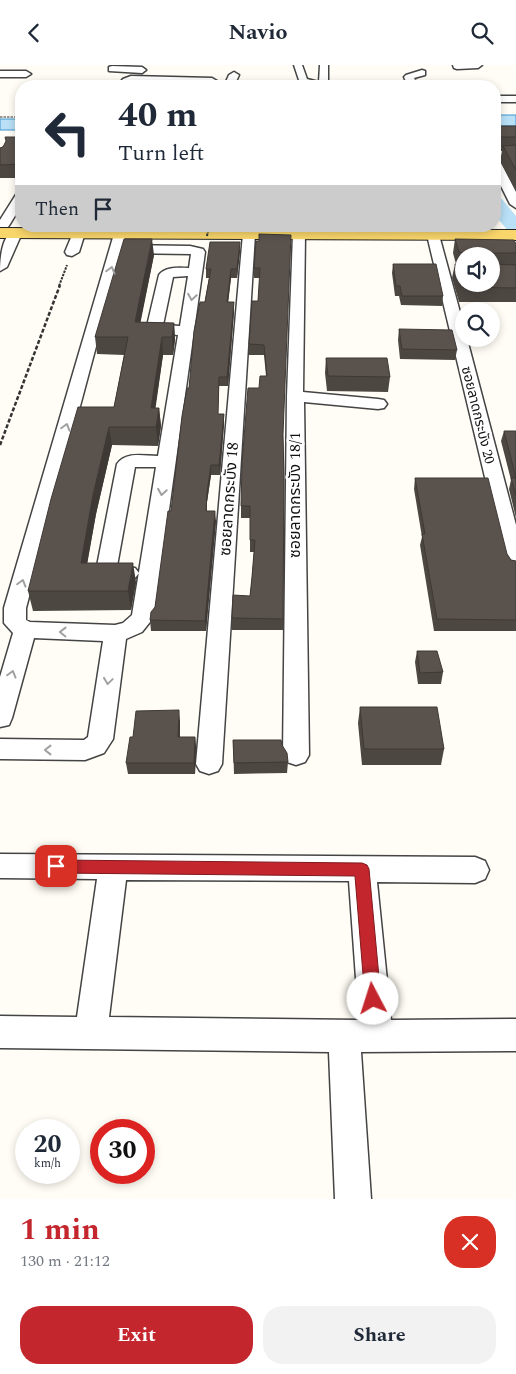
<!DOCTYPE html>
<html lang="en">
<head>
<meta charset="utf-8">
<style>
	body { margin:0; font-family:Spectral,"Noto Sans Thai",serif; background:#f2f2f3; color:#1f2937; height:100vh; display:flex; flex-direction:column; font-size:19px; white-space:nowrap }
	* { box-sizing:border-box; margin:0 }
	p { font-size:16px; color:#747a83 }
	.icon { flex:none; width:28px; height:28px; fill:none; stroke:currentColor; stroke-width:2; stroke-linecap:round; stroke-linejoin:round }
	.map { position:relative; height:1134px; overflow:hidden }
	.drawer { display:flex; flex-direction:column; background:#fff; flex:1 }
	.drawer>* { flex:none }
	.hud { position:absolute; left:15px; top:15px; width:486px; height:152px; border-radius:20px; box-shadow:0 2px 8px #0003; background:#fff; color:#1f2937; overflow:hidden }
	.tools { position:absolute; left:455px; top:182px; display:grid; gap:10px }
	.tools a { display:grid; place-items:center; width:45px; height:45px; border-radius:50%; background:#fff; box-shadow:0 2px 8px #0003; font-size:25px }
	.speed { position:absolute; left:15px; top:1054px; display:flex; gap:10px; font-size:25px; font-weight:700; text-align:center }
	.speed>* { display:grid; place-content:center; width:65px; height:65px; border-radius:50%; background:#fff; box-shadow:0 2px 8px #0003; line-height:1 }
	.speed small { font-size:12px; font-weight:400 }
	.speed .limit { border:8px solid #d22; background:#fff; color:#111 }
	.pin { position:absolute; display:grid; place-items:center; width:42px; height:42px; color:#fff; margin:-21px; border-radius:10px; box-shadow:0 2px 8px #0006 }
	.me { position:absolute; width:55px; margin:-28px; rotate:355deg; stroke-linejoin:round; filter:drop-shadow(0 0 4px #0008) }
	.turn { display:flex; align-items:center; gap:18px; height:105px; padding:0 20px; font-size:22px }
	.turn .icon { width:65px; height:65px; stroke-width:2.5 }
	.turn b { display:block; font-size:35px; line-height:42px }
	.then { display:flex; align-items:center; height:48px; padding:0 20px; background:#0003; gap:10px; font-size:19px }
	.round { display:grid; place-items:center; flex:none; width:52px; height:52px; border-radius:20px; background:#f2f2f3 }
	.headline { display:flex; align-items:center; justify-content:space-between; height:85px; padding:0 20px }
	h1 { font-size:30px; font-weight:700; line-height:38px; color:#c4262e }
	.cta { display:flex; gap:10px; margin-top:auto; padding:10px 20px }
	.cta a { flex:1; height:58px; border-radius:20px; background:#c4262e; color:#fff; font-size:20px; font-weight:700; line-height:58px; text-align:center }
	.cta a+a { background:#f2f2f3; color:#1f2937 }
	header { display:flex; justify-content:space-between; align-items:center; height:65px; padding:0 20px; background:#fff; font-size:22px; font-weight:700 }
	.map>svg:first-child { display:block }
	.water { fill:#b9e0f7; stroke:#3f96cf }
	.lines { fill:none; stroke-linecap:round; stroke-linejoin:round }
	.river { fill:#b9e0f7; fill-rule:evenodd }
	.minor-casing { stroke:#444; stroke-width:3 }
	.major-casing { stroke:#222; stroke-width:2 }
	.path-far2 { stroke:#333; stroke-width:1; stroke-dasharray:2.5 1; stroke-linecap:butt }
	.path-far1 { stroke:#333; stroke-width:2; stroke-dasharray:2.5 1; stroke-linecap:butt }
	.path { stroke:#333; stroke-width:2.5; stroke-dasharray:4 2; stroke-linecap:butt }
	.minor { fill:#fff; fill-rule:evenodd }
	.major { fill:#f9d66b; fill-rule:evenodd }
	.path-bridge { stroke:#333; stroke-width:2; stroke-dasharray:2.5 1; stroke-linecap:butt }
	.wall { fill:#4d4742; fill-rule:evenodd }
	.shaded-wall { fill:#3f3936 }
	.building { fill:#5a524d; stroke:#3f3936 }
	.oneway { stroke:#a0a0a0 }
	.route { fill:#c4262e; stroke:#7f191e }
	.labels { text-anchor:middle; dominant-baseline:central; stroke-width:5; stroke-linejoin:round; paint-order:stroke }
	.far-street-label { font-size:14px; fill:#111; stroke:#fff }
	.street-label { font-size:16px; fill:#111; stroke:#fff }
</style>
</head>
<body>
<header><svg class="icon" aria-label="back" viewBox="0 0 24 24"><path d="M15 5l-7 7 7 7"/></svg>Navio<svg class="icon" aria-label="search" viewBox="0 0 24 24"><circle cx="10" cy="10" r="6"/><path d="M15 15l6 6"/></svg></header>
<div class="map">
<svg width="516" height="1134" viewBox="0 0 516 1134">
	<rect width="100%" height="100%" fill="#fffdf5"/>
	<!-- water -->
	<path class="water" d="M495,50H516V61H495Z
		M0,54H21V65H0Z"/>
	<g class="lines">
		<!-- river -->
		<path class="river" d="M495,132L502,134L516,151V169L509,167L495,150Z"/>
		<defs>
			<path id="minor" d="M294,0H302L307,14L319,17L320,0H328V21H313L300,18Z
				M453,0H482L478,3L457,4L454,3Z
				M112,1L142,2L146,5L142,8L109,6V2Z
				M422,5L425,6V10L414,13L418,21H408L404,12L406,10Z
				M0,6H26L31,9L26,12H0Z
				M234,7L239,10L234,21H224L229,10Z
				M131,11L212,13L217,16L212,19L132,17L127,21H117L123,14Z
				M473,18L478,21H463L465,19Z
				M495,31H516V37H495Z
				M495,95L501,98L516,127V143L510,139L495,109Z
				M21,127V141L10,159L8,162H0V155L17,128Z
				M16,164L22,168L7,202L0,206C0,194 2,168 16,164Z
				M79,164L85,168L79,187L72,191L67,190L65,187L73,168Z
				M120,165L126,169L123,180L190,181L203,184L205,187L154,552L142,567L126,574L113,674L104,688L85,695L0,694V674L84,675L88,672L103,576L34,573L12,653L9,660L0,662V612L13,568L4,558V543L114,169ZM121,188L191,189L189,203C179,203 166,201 159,210L147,261L154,268L178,270L158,391C144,391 126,386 117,399L97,501L101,510C111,516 124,516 135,513L139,508L135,503L117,501L135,402H156L132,550L123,558L115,560L30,557L26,555V543ZM188,211L180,261L163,260L173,212Z
				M249,165L255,169L222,699L218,706L209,709L200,706L196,699L243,169Z
				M299,165L305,169L303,327L378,334L384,335L387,339L384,343L378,344L304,337L309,690L305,697L296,700L287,697L283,690L287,331L293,169Z
				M433,166L439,170L464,262V274H467L516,460V507L509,505L506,500L427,170Z
				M0,789L475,792L485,796L489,805L485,814L475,818L377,817L391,955L516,954V986L361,987L371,1134H335L329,987L0,983V951L77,952L97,814L0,813ZM126,815L349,816L359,955L109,952Z"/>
			<path id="major" d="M0,163L516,165V175L0,173Z"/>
		</defs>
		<!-- minor casing -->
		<use href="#minor" class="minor-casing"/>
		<!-- major casing -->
		<use href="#major" class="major-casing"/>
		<!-- path-far2 -->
		<path class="path-far2" d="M0,52H21"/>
		<!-- path-far1 -->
		<path class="path-far1" d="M59,221L67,200"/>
		<!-- path -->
		<path class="path" d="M0,380L60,220"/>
		<!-- minor -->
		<use href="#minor" class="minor"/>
		<!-- major -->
		<use href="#major" class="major"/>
		<!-- path-bridge -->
		<path class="path-bridge" d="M207,171L209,161"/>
	</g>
	<!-- wall -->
	<path class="wall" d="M495,61H516V126L500,96L502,86L496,87V94L498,100L495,114Z
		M21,72V113H0V83Z
		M455,174L516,179V237H459L452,213L455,199H456L453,188ZM464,191H491L464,219Z
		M259,176L283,372L284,414L283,565H232V553L250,531L252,512L254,487H250V453H241V441L259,323L266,311L264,290H249V279L258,236L260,213H254V203Z
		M240,186L237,213H231L228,237L234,247L228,321H219L218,349H224V359L220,410H211L207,437V446L216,456L206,566H151L150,555L155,542L171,446L189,323L209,213H206V204Z
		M154,190L140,257L174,258L175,275L173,290H163L155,343H159L161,361L158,381L112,380L96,449L87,498L136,517L131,545L33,546L28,526L114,342L124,290L97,289L95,272Z
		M393,199L443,231L442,241L401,240L399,231H395L392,208Z
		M399,264L457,285L455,295L400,294L398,275Z
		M326,293L390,312L388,327L327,326L325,308Z
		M504,366H516V453L509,424L511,415L501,376Z
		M415,413L507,489L511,495L516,496V566H434L420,480L422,472L414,424Z
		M417,586L443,607L441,619H418L415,597Z
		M360,642L444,684L441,700H362L358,658Z
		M180,656V672H195L196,683L195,709H128L126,698L133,672Z
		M233,675L282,680L288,697L287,708L234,709Z"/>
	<!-- shaded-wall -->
	<path class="shaded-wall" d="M152,174L154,190L137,275L135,257Z
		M240,177V186L237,213V204Z
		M231,204V213L227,247V237Z
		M234,237V247L228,321L227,312Z
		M174,258L175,275L173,290L172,272Z
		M162,272L163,290L153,361L151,343Z
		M159,343L161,361L158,381L156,362Z
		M224,349V359L220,410L219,400Z
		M109,362L112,380L96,449L84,517L81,498L93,430Z
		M211,400V410L207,437L206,456L207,427Z
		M215,446L216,456L206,566L205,556Z
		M133,498L136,517L131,545L128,526Z
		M179,645L180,656L179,683L178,672Z
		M195,672L196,683L195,709L194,698Z"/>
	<!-- building -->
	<path class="building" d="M495,61H516V72H496V94L498,100H495Z
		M5,72H21V99L0,100V83L3,82L6,76Z
		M516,80V105L503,81Z
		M259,169L291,170L283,369L284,414L283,554L232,553L233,530L250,531L252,512L255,475H250V441H241L242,398L248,323H259L260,311H267L264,280L249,279L252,236H258L260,203H254L256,176H259Z
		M124,174H152L135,257L174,258L172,272H162L151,343H159L156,362H109L93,430L81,498H133L128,526H28L51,434L78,342H114L128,272H95Z
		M455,174L514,175L516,179V188H492V197L493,199L516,200V223L461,222L455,199H464V219H491V191H468V189L459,187Z
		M210,177H240L237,204H231L227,237H234L227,312H219L218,349H224L219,400H211L207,427L206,446H215L205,556L150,555L151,547L155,542L168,446H171L182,351L187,323H189L194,266L200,237H205L211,204H206Z
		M393,199H436L443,231H402L400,221H396Z
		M399,264L452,265L457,285L402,284Z
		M326,293H387L390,312L328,311Z
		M504,366H516V431L511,413H516Z
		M415,413H488L507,489L511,495L516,496V555L437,554L422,469H425Z
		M417,586H437L443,607L420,608Z
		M360,642H437L444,684H364Z
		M179,645L178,672H195L194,698H126L130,672H133L136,646Z
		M233,675H281L282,680L287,688L288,697L234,698Z"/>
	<!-- one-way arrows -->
	<defs><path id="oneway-chevron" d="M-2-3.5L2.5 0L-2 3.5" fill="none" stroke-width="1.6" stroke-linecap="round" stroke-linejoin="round" transform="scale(1.25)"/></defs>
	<g class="oneway">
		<use href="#oneway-chevron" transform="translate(111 205) rotate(-74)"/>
		<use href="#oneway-chevron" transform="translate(192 232) rotate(99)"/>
		<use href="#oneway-chevron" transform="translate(66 362) rotate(-74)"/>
		<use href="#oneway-chevron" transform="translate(162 427) rotate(99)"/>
		<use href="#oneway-chevron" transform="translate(22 518) rotate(-74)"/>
		<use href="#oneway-chevron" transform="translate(63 567) rotate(-179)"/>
		<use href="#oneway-chevron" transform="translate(12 609) rotate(-74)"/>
		<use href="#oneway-chevron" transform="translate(108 616) rotate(98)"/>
		<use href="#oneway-chevron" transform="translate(48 685) rotate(180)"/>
	</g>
	<!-- route -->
	<path class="route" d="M56,795L362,798L367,800L369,804L381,934L378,939L373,941L367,939L365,934L355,811L56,808L51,806L49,801L51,797Z"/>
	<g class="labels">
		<!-- far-street labels -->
		<g class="far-street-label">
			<text transform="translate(478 350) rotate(76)">ซอยลาดกระบัง 20</text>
		</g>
		<!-- street labels -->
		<g class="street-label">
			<text transform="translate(295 430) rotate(-90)">ซอยลาดกระบัง 18/1</text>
			<text transform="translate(229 434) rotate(-86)">ซอยลาดกระบัง 18</text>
		</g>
	</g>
</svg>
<div class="tools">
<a><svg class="icon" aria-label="sound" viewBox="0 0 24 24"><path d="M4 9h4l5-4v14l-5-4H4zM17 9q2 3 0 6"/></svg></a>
<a><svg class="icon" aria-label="search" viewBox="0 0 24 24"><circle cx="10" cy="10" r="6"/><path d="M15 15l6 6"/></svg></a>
</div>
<div class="speed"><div>20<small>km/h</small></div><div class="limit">30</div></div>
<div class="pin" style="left:56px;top:801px;background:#d93025"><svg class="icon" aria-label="arrive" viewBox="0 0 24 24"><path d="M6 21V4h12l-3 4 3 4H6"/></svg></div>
<svg class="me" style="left:373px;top:934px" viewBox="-20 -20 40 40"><circle r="19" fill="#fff"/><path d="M0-13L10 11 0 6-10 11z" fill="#c4262e"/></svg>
<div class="hud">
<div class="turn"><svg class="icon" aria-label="left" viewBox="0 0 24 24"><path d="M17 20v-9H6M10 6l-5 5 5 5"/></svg><div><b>40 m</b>Turn left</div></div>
<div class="then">Then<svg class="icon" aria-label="arrive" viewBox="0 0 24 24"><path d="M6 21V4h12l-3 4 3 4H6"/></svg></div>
</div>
</div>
<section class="drawer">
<div class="headline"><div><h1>1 min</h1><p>130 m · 21:12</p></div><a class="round" style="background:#d93025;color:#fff"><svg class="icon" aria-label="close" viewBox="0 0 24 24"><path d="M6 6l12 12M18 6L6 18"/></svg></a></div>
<div class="cta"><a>Exit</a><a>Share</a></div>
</section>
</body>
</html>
